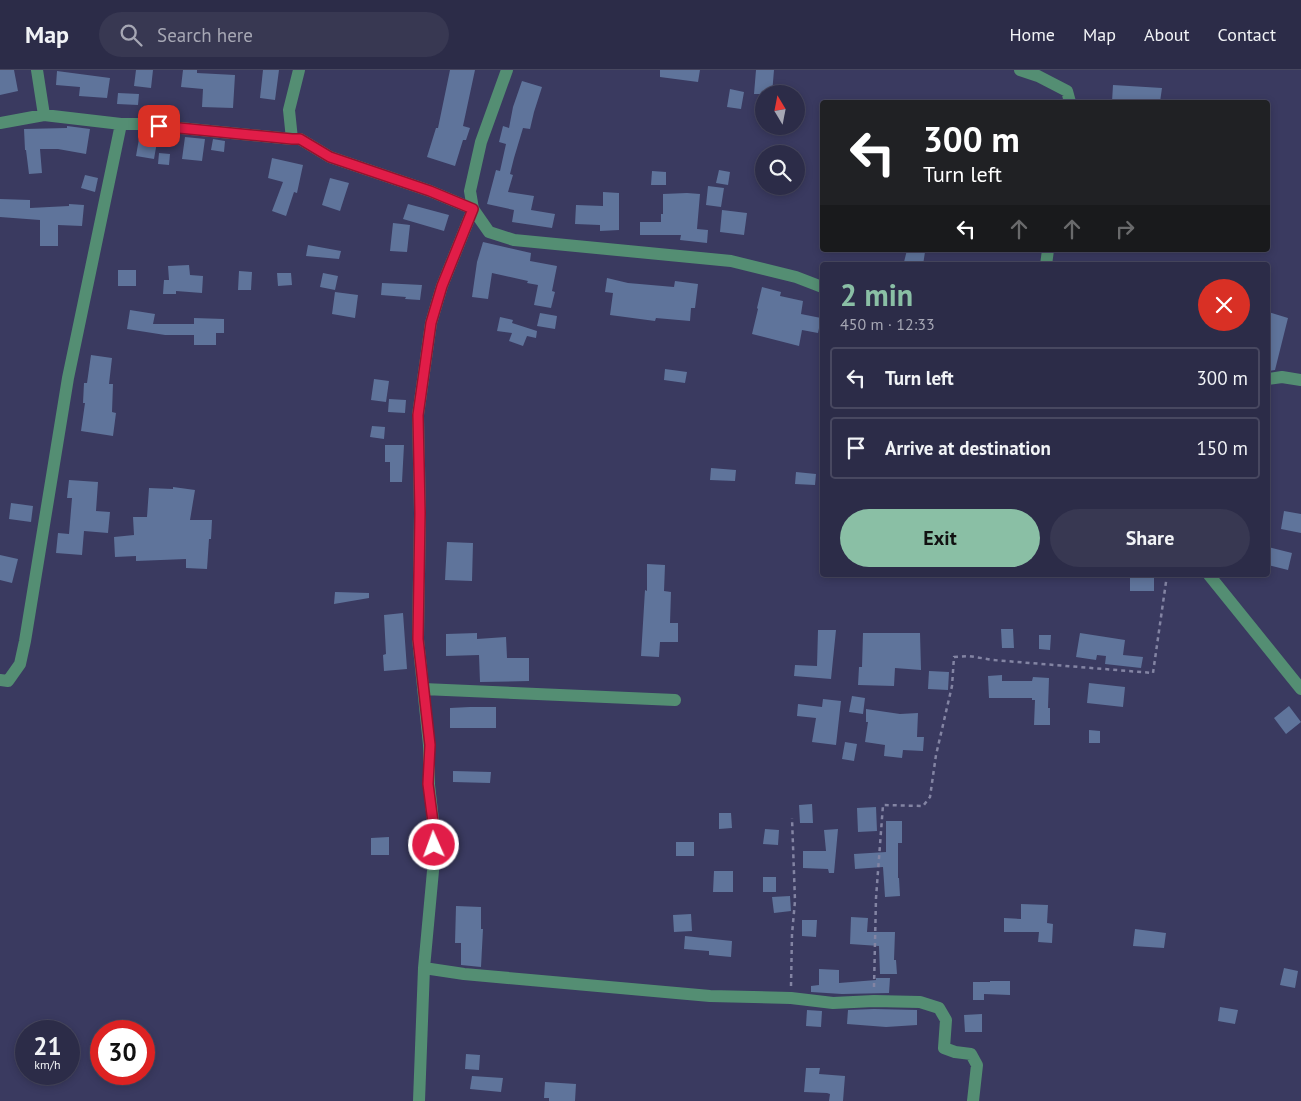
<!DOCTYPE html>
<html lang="en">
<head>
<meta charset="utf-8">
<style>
	body { margin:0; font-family:"PT Sans",sans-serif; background:#383852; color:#f1f3f6; height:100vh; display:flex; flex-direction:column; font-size:19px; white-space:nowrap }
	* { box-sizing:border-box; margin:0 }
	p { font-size:16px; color:#a6a7b4 }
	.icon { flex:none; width:28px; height:28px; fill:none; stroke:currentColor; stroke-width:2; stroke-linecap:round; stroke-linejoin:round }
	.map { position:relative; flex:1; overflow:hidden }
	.side { position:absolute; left:820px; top:192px; width:450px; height:315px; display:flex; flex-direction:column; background:#2c2c48; border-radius:5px; box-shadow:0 2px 8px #0003,0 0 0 1px #484860 }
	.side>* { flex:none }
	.hud { position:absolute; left:820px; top:30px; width:450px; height:152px; border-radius:5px; box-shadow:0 2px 8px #0003,0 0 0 1px #484860; background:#202124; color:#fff; overflow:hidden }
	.needle { width:32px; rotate:350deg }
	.controls { position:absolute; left:755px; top:15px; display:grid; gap:10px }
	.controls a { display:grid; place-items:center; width:50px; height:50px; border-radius:50%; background:#2c2c48; box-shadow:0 2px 8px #0003,0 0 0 1px #484860; font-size:25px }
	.speed { position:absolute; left:15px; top:950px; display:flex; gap:10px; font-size:25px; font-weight:700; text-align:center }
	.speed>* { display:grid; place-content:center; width:65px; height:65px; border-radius:50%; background:#2c2c48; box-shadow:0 2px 8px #0003,0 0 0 1px #484860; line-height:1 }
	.speed small { font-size:12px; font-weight:400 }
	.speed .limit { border:8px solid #d22; background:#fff; color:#111 }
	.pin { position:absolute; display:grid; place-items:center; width:42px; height:42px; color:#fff; margin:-21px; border-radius:10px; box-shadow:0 2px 8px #0006 }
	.me { position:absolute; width:55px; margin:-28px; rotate:358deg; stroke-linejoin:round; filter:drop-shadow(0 0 4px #0008) }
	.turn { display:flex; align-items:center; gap:18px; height:105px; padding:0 20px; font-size:22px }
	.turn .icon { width:65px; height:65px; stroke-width:2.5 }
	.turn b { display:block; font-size:35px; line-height:42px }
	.lanes { display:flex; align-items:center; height:48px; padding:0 20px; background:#0003; justify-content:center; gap:25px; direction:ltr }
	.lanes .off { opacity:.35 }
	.round { display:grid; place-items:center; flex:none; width:52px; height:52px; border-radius:26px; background:#383852 }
	.head { display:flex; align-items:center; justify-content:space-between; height:85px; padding:0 20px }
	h1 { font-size:30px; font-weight:700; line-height:38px; color:#8abfa5 }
	.cta { display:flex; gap:10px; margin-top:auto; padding:10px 20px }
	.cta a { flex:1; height:58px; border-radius:30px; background:#8abfa5; color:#111; font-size:20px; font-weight:700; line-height:58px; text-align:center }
	.cta a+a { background:#383852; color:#f1f3f6 }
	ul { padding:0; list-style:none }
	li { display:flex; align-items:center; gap:15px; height:62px; margin:0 10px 8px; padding:0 10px; border:2px solid #484860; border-radius:5px }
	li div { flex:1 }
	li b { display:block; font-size:19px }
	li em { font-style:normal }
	header { display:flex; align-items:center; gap:30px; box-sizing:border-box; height:70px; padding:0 25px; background:#2c2c48; border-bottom:1px solid #484860 }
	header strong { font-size:24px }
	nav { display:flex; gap:28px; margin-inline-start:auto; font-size:18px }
	.search { width:350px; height:45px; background:#383852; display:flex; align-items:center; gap:12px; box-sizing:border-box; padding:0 18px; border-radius:28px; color:#a6a7b4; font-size:19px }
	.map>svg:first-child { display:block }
	.building { fill:#5f749b }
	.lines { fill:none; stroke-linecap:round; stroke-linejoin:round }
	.path { stroke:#8384a3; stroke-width:2.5; stroke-dasharray:4 4; stroke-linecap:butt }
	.minor { stroke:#548e73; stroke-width:12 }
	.route-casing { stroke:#92132f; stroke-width:12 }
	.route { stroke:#e11d48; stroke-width:9 }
</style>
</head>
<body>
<header>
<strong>Map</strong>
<div class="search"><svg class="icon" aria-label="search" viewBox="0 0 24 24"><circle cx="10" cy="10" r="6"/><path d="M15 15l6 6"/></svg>Search here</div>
<nav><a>Home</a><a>Map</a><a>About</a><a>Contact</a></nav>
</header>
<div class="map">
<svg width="1301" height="1031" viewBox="0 0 1301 1031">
	<rect width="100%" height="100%" fill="#3a3a60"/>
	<!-- building -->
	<path class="building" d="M0,0H14L18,21L0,25Z
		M136,0H153L151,18L134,16Z
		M183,0H197V3L235,5L233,38L202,37L203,19L181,17Z
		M263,0H279L275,30L260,28Z
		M450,0H475L463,56L470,58L466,70H463L455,96L427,87L436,58H438Z
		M660,0H700L698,12L660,7Z
		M756,0H774L772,24H754Z
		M57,1L110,8L107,28L79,26L80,17L56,15Z
		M522,11L542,17L534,42L530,59L523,58L514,88L510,104L513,105L508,122L534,126L531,140L555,144L552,158L512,152L514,140L487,134L496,100L500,101L506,74L499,72L503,56L509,58L513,37Z
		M1113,15L1162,18L1160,32H1112Z
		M730,19L744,22L741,39L727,37Z
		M118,23L139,24L138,35L117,34Z
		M67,56L90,59L86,84L58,79H40L42,103L29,104L26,80H25L24,59L67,58Z
		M140,63L158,66L154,89L136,86Z
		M185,67L205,69L202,91L182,89Z
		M213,69L225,71L224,82L211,80Z
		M159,83L170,84L169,95L158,94Z
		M272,88L303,95L297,123L294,122L286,146L272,141L283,112L268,108Z
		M719,100L730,102L728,115L716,113Z
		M652,101L666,102V115H651Z
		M85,105L98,108L95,122L81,118Z
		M330,108L349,113L340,141L322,135Z
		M708,116L724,118L721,137L706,135Z
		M603,122L619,123V160L600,161V155L575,154L576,135L603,136Z
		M687,123L700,124L697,159L708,160L707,173L680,170L681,165H640V152H661V144H663V124Z
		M0,129L30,130V138L69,136V134L84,135L82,156L58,155V176H40V150L0,147Z
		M408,134L449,145L444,161L403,149Z
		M722,140L747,143L744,165L720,162Z
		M393,153L410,155L407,182L390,181Z
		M483,172L531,183L530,191L557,196L552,221L555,222L551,238L534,235L538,215L527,213L528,211L492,203L488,229L472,227L477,192Z
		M308,175L341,181L339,189L306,186Z
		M907,180L925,182L923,195L904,192Z
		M189,195L190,205L203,206L202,223L176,221V224H163L164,210H169L168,196Z
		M118,200H136V216H118Z
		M239,201L252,202L251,220H238Z
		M277,203H291L292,215L278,216Z
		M323,203L338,206L335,220L320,217Z
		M607,208L628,213L674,217L675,211L698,214L695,238H691L690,251L656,248L655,251L610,245L613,223L605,222Z
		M382,213L422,215L420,230L405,229L406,227L381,225Z
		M762,217L781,222L780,226L803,231L801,244L821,248L818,263L802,260L799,276L752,264L758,239L757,238Z
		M335,222L358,225L355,248L332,244Z
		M130,240L155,244L153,254H194V248L224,249V263H216V275H194V265H165L127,259Z
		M1268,242L1288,248L1275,300L1268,301Z
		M540,243L557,246L555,259L537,256Z
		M500,247L513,250L512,253L537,261L536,268L527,266L523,276L509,271L512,263L497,261Z
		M91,285L112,288L109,314H113L112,342L116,343L113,366L81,361L85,333H83L84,313H87Z
		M665,299L687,302L685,313L664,310Z
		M374,309L389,311L386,332L371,330Z
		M389,329L406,330L405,343L388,342Z
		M372,356L385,357L384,369L370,367Z
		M385,375H404L402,412H390V392H385Z
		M711,398L736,400L735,411L710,410Z
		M796,402L816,404L815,415L795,414Z
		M69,410L98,412L96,441L110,442L108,463L84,461L82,485L56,483L58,463L69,464L72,428H67Z
		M173,417L195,420L190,450H212L211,469H209L207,499L186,498V489L136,491V486L115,487L114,467L134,465L133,447H147L149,418L173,419Z
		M11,433L33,436L31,452L9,449Z
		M1284,441L1301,444V463L1281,459Z
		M447,472L473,473L472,511L445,510Z
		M1268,477L1292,483L1288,500L1268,495Z
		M0,485L18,489L12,513L0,510Z
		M647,494L665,495L664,521L671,522L670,553H678V572H660L659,587L641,586L645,520L647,521Z
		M1130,505H1154V521H1130Z
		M335,522L369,523V528L334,534Z
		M403,543L407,599L384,601L383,585L386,584L384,545Z
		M1001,559H1013L1014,578H1002Z
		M818,560H836L831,609L794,606L795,595L817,596Z
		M477,563V569L506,567L507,588H529V611L480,612L479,585L446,586V564Z
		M863,563H920L921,600L895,598L894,616L858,615L859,597H862Z
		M1080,563L1125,570L1123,585L1143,587L1141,598L1105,594L1106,586L1097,585L1096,590L1076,587Z
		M1039,565H1051L1050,580L1039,579Z
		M929,601L949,602L948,620L928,619Z
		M1002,605V611H1032L1033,607L1049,608L1048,638H1050V655H1034L1035,630H1032V628H989L988,606Z
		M1089,613L1125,617L1123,637L1087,633Z
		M852,626L865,628L863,644L849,642Z
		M823,629L841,631L836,675L812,672L816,648L797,646L798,634L822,637Z
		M1289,636L1301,652L1286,664L1274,648Z
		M470,637H496V658H450V638Z
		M866,639L900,644L918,643L917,667H924L923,681L903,680L902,688L884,686L885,675L865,672L868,652H866Z
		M1089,660L1100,661V673H1089Z
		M845,672L857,674L854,691L842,689Z
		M453,701L491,702L490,713L453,712Z
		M812,734L813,753H800L799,735Z
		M876,737L877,761L858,762L857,738Z
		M719,743H731L732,758L719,759Z
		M886,751H902V773H898V808H899L900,826L885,827L883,797L855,799L854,784L886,782Z
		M765,759L779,760L778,775L763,774Z
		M838,759L834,803H829L828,799L803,798V781H826L824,760Z
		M389,767V785H371V768Z
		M676,772H694V786H676Z
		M714,801H733V822H713Z
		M763,807H776V822H763Z
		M790,826L791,841L774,843L772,827Z
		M1021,834L1048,835L1047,853L1053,854L1052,873L1038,872L1039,862H1004V848L1021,849Z
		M456,836L481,837V859H483L481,897L461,895V873H455Z
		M691,844L692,861L674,862L673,845Z
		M851,847L868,848L867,862H895L894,890H896L897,904H880L879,876L850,874Z
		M802,850H817L816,867L802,866Z
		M1135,859L1166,863L1164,878L1133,876Z
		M685,866L732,871L731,887L709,885V881L684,879Z
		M1284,898L1298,901L1295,918L1280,915Z
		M819,899L839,900V913L876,910V908H890L889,923L842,924L811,922V916L819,915Z
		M990,911H1010V925L984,924V930H973V912H990Z
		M1220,937L1238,940L1235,954L1218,951Z
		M874,939L917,940V955L886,957L847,954L848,940Z
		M807,940L822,941L821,957L806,956Z
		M982,944V962H965L964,945Z
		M466,984L480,985L479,1000L465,999Z
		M806,998H820L819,1004L845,1006L843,1031H829L830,1024L827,1023L804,1022Z
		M472,1006L503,1008L501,1022L470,1019Z
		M545,1012L576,1014L575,1031H549V1028H544Z"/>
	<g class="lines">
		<!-- path -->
		<path class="path" d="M791,916L792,864L795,831L792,748
			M874,917L876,828L883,735L923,736L930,727L936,685L952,616L954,587L969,586L993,590L1153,603L1167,505"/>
		<!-- minor -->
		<path class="minor" d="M37,0L44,45
			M299,0L289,40L292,69H300L330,87L430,121L473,139L489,162L514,170L731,191L796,207L822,217
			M1020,0L1038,6L1067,21L1070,32
			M0,53L44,45L121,54H140L292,69
			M1046,195L1048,180
			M1268,309L1282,307L1301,310
			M1209,505L1301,619
			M0,610L8,611L20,594L25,571L68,308L121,54
			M423,619L675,630
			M424,898L464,904L710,926L791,928L833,933L874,931L920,932L939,938L946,950L944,978L955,982L971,984L977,995L973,1031
			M419,1031L424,898L434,790V759L429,715V675L418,569L420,443L418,345L431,253L442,216L473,139L470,121L481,72L507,0"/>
	</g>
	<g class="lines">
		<defs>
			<path id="route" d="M159,56L292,69H300L330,87L430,121L473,139L442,216L431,253L418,345L420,443L418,569L430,675L428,714L434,760V775"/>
		</defs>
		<!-- route casing -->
		<use href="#route" class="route-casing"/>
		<!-- route -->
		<use href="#route" class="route"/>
	</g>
</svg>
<div class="controls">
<a><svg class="needle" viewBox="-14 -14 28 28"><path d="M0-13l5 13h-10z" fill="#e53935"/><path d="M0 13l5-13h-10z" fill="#a6a7b4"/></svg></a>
<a><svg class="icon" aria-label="search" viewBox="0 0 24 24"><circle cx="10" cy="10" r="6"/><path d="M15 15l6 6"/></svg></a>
</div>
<div class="speed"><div>21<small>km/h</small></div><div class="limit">30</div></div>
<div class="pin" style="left:159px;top:56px;background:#d93025"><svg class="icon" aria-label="arrive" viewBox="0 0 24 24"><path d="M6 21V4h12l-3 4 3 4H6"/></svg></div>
<svg class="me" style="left:434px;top:775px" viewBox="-20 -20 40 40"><circle r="17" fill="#e11d48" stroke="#fff" stroke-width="3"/><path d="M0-11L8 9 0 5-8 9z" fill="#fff"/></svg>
<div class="hud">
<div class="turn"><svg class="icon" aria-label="left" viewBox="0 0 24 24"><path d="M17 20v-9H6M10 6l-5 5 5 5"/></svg><div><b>300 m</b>Turn left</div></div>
<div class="lanes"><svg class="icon" aria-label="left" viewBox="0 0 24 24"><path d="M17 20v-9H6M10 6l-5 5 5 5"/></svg><svg class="icon off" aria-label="ahead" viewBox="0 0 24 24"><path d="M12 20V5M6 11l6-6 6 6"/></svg><svg class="icon off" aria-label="ahead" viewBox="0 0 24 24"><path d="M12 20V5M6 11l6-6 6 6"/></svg><svg class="icon off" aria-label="right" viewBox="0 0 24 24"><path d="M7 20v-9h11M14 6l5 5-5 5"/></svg></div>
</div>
<section class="side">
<div class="head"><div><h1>2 min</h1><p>450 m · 12:33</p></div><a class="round" style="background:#d93025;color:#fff"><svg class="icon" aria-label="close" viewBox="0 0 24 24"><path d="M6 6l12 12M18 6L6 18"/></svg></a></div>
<ul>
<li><svg class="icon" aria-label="left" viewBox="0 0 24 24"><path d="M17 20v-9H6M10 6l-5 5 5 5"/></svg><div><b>Turn left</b></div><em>300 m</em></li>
<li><svg class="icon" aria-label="arrive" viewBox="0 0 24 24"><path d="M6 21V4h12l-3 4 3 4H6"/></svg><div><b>Arrive at destination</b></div><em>150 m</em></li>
</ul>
<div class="cta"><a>Exit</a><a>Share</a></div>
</section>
</div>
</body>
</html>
